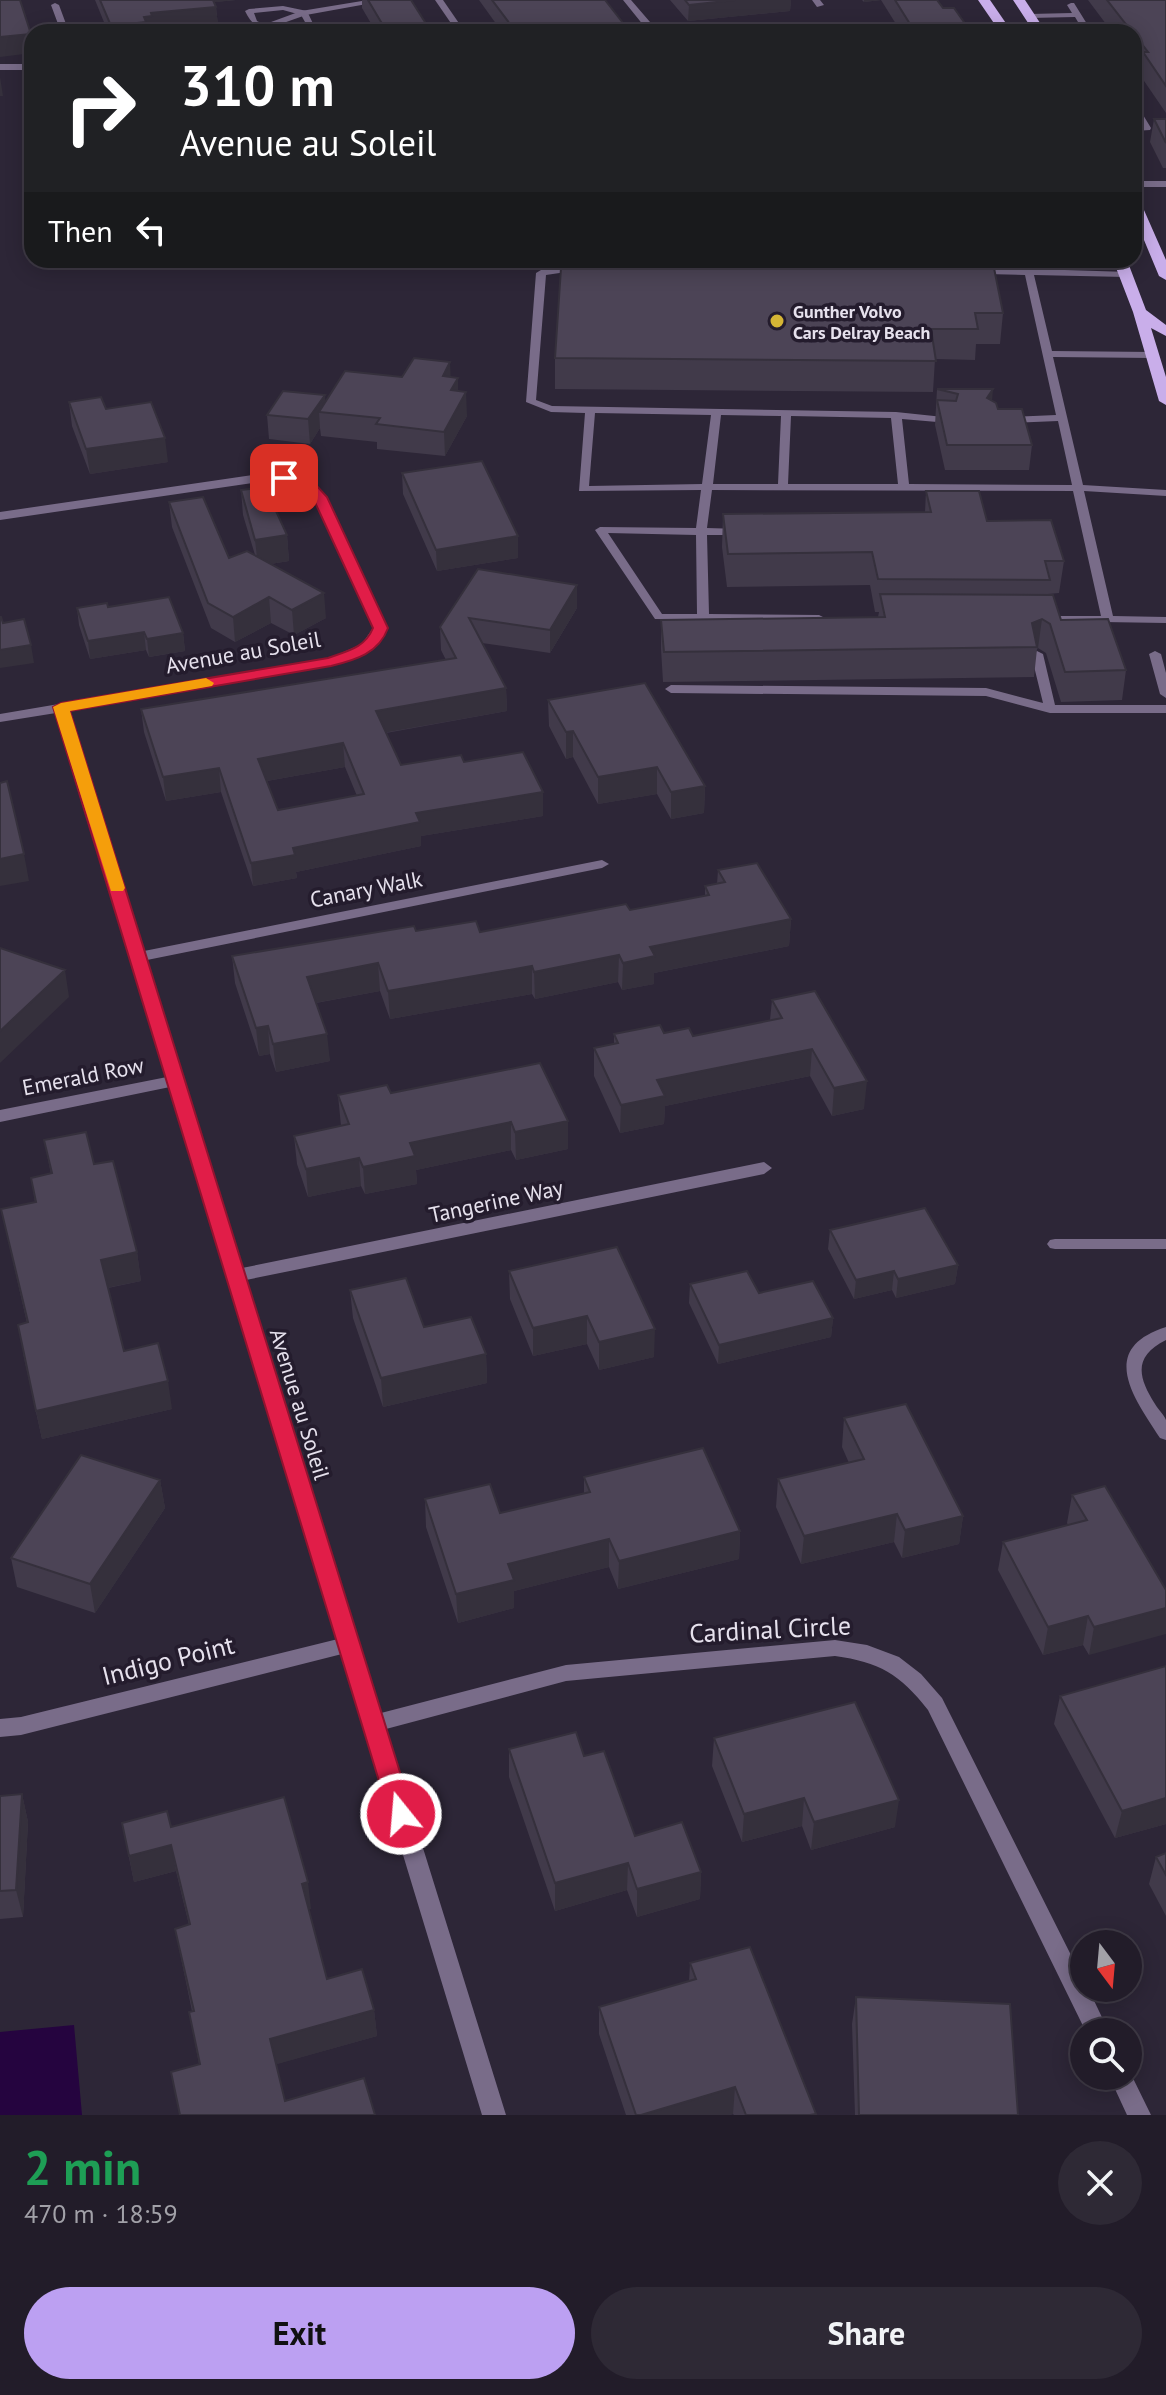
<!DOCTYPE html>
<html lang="en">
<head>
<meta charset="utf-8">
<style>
	body { margin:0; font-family:"PT Sans",sans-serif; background:#2e2935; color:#f1f3f6; height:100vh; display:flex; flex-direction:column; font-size:30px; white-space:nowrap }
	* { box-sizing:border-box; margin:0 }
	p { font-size:26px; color:#a2a1a8 }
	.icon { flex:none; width:44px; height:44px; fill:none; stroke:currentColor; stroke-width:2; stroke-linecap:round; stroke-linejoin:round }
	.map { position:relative; height:2115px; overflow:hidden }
	.details { display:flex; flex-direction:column; background:#221c29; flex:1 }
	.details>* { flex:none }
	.banner { position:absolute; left:24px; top:24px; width:1118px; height:244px; border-radius:24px; box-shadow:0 4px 20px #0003,0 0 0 2px #3f3a46; background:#202124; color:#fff; overflow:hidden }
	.needle { width:52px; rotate:164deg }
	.buttons { position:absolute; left:1070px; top:1930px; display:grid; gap:16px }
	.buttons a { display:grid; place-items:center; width:72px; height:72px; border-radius:50%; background:#221c29; box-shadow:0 4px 20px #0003,0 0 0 2px #3f3a46; font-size:40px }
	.pin { position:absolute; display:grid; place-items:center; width:68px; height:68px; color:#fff; margin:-34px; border-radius:16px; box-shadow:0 4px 12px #0006 }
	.me { position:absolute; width:88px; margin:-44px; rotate:343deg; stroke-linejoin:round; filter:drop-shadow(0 0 6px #0008) }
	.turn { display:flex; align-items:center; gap:28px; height:168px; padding:0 24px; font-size:36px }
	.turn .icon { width:104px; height:104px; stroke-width:2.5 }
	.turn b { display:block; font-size:56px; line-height:68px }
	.then { display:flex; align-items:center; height:76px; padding:0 24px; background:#0003; gap:16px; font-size:30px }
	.round { display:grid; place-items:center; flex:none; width:84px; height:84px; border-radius:42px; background:#2e2935 }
	.summary { display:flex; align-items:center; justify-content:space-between; height:136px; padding:0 24px }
	h1 { font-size:48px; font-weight:700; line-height:60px; color:#1e9e55 }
	.primary-button { display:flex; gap:16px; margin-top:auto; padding:16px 24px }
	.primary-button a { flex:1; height:92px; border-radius:48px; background:#bca0f2; color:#111; font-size:32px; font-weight:700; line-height:92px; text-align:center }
	.primary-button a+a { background:#2e2935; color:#f1f3f6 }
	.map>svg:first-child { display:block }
	.water { fill:#25043f }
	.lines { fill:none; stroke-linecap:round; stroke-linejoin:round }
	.lane { fill:#796c89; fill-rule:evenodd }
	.street { fill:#796c89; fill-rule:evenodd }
	.primary { fill:#c9aeea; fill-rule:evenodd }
	.wall { fill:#413a4a; fill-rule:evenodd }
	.shaded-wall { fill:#35303c }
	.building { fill:#4c4456; stroke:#35303c; stroke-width:2; fill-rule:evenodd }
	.route { fill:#e11d48; stroke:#92132f; stroke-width:2 }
	.slow { fill:#f59e0b }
	.poi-dot { fill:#d5b535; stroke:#241c2d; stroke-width:3 }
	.labels { text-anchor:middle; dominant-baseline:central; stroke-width:7; stroke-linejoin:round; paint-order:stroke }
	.far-poi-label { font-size:18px; font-weight:bold; fill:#e6e1ed; stroke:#241c2d; text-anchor:start }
	.street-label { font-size:22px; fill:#e6e1ed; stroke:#241c2d }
	.near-street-label { font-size:26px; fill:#e6e1ed; stroke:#241c2d }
</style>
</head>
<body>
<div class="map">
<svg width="1166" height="2115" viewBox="0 0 1166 2115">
	<rect width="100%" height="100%" fill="#2d2637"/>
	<!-- water -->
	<path class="water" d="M74,2025L82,2115H0V2032Z"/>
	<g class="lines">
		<!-- lane -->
		<path class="lane" d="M435,0H443L465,32H457Z
			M623,0H631L650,22V26H644Z
			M812,0H820L824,5L817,7Z
			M55,3L59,5L69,32H61L51,5Z
			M1071,3H1074L1092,32H1084L1075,17L1030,18L1026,16L1030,14L1072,13L1067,5Z
			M283,6L307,11L317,32H299L309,29L301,15L283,10L254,13L257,21L279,32C262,32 252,26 245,11L249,9Z
			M1134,104L1137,105L1151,128L1150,130L1134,131V125H1141L1134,114Z
			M1134,181H1166V187H1134Z
			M608,260H632L627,263L546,275L536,400L552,406L896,412L953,418V422L949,423L902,419L909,484L1072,485L1058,421L1008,423L1003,420L1008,417L1056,415L1025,275L986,274L924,263L919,260H940L986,268L1023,269L1021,260H1031L1033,269L1129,272V276L1126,277L1034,275L1052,351L1153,352L1158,355L1153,358L1053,357L1083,485L1166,490V496L1084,491L1113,616L1166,617V623L1040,621L1038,619L1044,616H1101L1073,491L712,490L707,528L740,529L745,532L740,535H707L709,614L819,615L825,618L819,621L655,619L595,530L600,527L696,528L701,490L579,491L585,413L551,412L526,402L536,273L541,270ZM595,413L711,415L702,484L589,486ZM721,415L781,416L778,484H713ZM791,416L891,418L898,484H788ZM608,533L696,535L697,614H662Z
			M1037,651L1043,654L1055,705H1166V713H1050L986,696L671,693L665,689L671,685L986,688L1043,703L1031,654Z
			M1155,651L1161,654L1166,673V698L1160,694L1149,654Z
			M1055,1239H1166V1249H1055L1050,1248L1047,1244L1050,1240Z
			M1166,1327V1340C1134,1356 1137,1376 1155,1404C1158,1409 1164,1415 1166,1420C1166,1426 1166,1435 1166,1440L1160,1438C1134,1398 1097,1349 1166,1327Z"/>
		<!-- street -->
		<path class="street" d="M368,0H389L306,15L258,32H244L301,11Z
			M0,64H32V70H0Z
			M266,473L304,479L324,494L387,628C376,651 359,658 336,665L69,710L144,951L602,860L609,864L602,868L147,960L242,1268L764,1162L772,1168L764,1174L246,1280L381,1713L566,1665L835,1640L867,1645L899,1657L921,1674L942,1698L1084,1981V1988H1088L1109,2032H1086L928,1710C900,1674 879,1662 835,1656L566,1681L386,1729L506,2115H482L342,1654L21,1735L0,1737V1719L21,1717L338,1639L170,1087L0,1122V1110L167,1077L56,713L0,722V714L330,658L362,644L373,628L315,499L296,485L266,481L0,520V512Z
			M1128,2068L1151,2115H1127L1109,2076H1128Z"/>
		<!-- primary -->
		<path class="primary" d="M978,0H990L1012,32H1000Z
			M1013,0H1025L1046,32H1034Z
			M1134,197L1140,201L1166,260V280L1159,276L1134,216Z
			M1113,260H1127L1146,310L1166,325V336L1151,328L1166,377V405L1159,401L1133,312Z"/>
	</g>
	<!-- wall -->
	<path class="wall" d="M95,0H236L214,2L216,7L218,26L156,32H108Z
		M362,0H411L430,32H376L362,8Z
		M479,0H605L630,32H502Z
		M670,0H791L790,11L688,21Z
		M862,0H937L943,8L971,32H901L881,0L864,2Z
		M1088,0H1166V113L1140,75V68L1134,60V32H1112Z
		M1154,119H1166V168H1163L1150,142Z
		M638,268H926L1003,313L1000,344H976L975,360L935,359L933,392L555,389V358Z
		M402,377L458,391L467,416L445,456L377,449V442L321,436L320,428L310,444L269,439L267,415L325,402Z
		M937,389L992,400L998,409L1032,445L1029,470H945L935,425Z
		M69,402L106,409L168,462L90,474L72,426Z
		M402,473L518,558L437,571L403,494Z
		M241,490L287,535L289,561L270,564L326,618L294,635L271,623L235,642L211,628L172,527L169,502L229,558L255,555L243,515Z
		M926,491L987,521L1064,561L1059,593L1048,594V595L1061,620L1126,670L1122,700L1061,702L1046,653L1038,648L1037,649L1034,677L663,682L661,649V620L878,617L879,612H875L870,585L727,587L722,547L723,514L925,512Z
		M577,585V608L550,653L482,643L506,688L507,711L386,733L401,765L464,762L543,792V816L421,836V846L296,872L297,878L253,886L221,792L166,801L144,732L141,709L446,660L441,650L440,627ZM345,767L357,796L278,810L267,781Z
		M108,607L183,633L185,651L149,657L146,650L90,659L79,625L77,608Z
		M548,700L705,786L704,813L671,819L657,794L598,804L573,757L566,759L549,726Z
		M718,870L791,919L789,946L654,973V984L622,990L618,982L535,999L532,994L390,1019L380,991L316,1003L330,1061L276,1072L270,1054L259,1056L235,983L232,956L416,931L480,932L630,910L705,896V886L717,884Z
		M772,1000L864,1109L832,1116L810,1076L665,1106L664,1124L620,1133L594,1076V1048L614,1044V1034L664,1033L693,1036L770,1020Z
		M540,1063L568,1149L516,1160L511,1150L416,1170L417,1184L365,1194L361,1186L308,1197L297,1164L294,1136L341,1126L338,1095L391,1093Z
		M44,1140L94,1164L137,1252L141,1281L108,1288L124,1351L172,1409L42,1439L23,1353L27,1323L1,1209L35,1202L31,1178L51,1174Z
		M830,1230L958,1265L955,1284L896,1298L892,1290L854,1299L828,1249Z
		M617,1247L654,1357L599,1370L587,1344L533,1356L510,1299L509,1271Z
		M690,1284L759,1293L833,1318L831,1337L718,1364L689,1303Z
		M350,1290L424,1327L486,1354L487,1383L383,1407L353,1318Z
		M844,1418L963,1516L959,1544L902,1558L894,1542L801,1564L776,1507L778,1479L849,1463L842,1447Z
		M584,1477L740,1531L739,1559L618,1589L609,1567L514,1591V1608L458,1623L426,1527L425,1499L500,1513L584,1493Z
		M160,1480L165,1508L95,1613L17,1587L11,1558Z
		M1072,1495L1166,1590L1089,1655L1083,1645L1043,1655L998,1570L1003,1542L1068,1525L1067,1523Z
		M1166,1666V1824L1115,1838L1054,1724L1060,1696Z
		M714,1738L895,1827L811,1850L802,1826L742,1842L712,1766Z
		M509,1749L584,1756L635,1836L701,1872L700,1899L637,1917L627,1890L555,1911L509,1777Z
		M22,1794L28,1822L23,1917L0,1919V1796Z
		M122,1823L171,1827L311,1909H308L327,1979L374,2010L377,2036L276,2064L285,2101L375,2115H179L199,2064L189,2012L192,2011L175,1929L189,1925L176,1871L134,1882Z
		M1166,1853V1916L1149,1884L1156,1857Z
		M690,1963L816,2114L815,2115H734L733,2114L729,2115H626L599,2034V2007L689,1981Z
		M856,1997L1018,2115H855L852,2024Z"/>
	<!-- shaded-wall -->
	<path class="shaded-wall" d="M206,0H236L207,3Z
		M735,0H791L790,11L688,21L689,5Z
		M864,0H881L864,2Z
		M216,7L218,26L156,32H112L111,26L151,13Z
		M31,34L32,53L0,57V37Z
		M0,77L3,96H0Z
		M450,362L451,386L443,376Z
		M458,378V402L451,390Z
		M993,389L991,413L987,398Z
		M466,392L467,416L445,456L444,432Z
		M325,395L326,412H319L320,428L310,444L308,419Z
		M165,438L168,462L90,474L86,449Z
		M287,535L289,561L258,566L255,540Z
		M518,536V558L437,571L436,550Z
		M577,585V608L550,653V630Z
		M324,593L326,618L294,635L292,610Z
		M269,597L271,623L235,642L233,617Z
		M1042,619L1038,648L1037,649L1032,623Z
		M144,632L146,650L90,659L88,641Z
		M183,633L185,651L149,657L147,639Z
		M31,645L34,663L0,668V650Z
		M506,688L507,711L377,734L376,711Z
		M573,731V757L566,759V732Z
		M343,743L345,767L261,782L258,759Z
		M657,767V794L598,804V777Z
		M219,768L221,792L166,801L163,777Z
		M705,786L704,813L671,819V792Z
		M543,792V816L421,836V846L296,872L297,878L253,886L251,863L293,848L416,813Z
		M24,854L29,881L0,886V859Z
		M791,919L789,946L654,973V984L622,990L623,963L650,947Z
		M619,955L618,982L535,999L534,972Z
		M378,963L380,991L309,1004L307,977Z
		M532,966V994L390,1019L388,991Z
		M65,970L69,997L0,1063V1031Z
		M268,1026L270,1054L259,1056L256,1028Z
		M327,1034L330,1061L276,1072L273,1044Z
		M812,1049L810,1076L665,1106L664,1124L620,1133L621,1105L657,1080Z
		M867,1081L864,1109L832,1116L834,1088Z
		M568,1121V1149L516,1160L515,1132Z
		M511,1122V1150L416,1170L417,1184L365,1194L363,1167L410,1143Z
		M359,1158L361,1186L308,1197L306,1169Z
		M137,1252L141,1281L106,1288L101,1260Z
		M958,1265L955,1284L896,1298L898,1279Z
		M894,1271L892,1290L854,1299L856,1280Z
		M587,1316V1344L533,1356V1328Z
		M833,1318L831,1337L718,1364L719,1345Z
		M655,1329L654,1357L599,1370V1342Z
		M486,1354L487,1383L383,1407L381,1378Z
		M168,1381L172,1409L42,1439L36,1411Z
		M160,1480L165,1508L95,1613L90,1584Z
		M897,1514L894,1542L801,1564L804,1536Z
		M963,1516L959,1544L902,1558L905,1530Z
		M740,1531L739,1559L618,1589L619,1561Z
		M609,1539V1567L514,1591V1608L458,1623L456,1594L508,1564Z
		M1166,1608V1634L1089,1655L1094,1627Z
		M1088,1616L1083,1645L1043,1655L1048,1627Z
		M22,1794L28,1822L23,1917L16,1890Z
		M804,1798L802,1826L742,1842L744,1814Z
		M1166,1798V1824L1115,1838L1122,1811Z
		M899,1800L895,1827L811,1850L814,1822Z
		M171,1845L176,1871L134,1882L129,1856Z
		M628,1863L627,1890L555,1911V1883Z
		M701,1872L700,1899L637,1917V1889Z
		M308,1882L311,1909L305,1910L302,1884Z
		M374,2010L377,2036L274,2065L270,2039Z
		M735,2087L733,2114L729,2115H641Z"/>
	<!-- building -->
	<path class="building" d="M0,0H20L31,34L0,37Z
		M100,0H213L216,7L151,13L152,16L144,17L146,22L111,26Z
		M368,0H411L430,30L414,32H387Z
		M492,0H605L630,32H516Z
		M685,0H735L689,5Z
		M895,0H937L943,8H954L971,32H915Z
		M1107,0H1166V86L1143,52H1148L1134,34V32H1132Z
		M1154,119H1166V143Z
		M638,260H925L926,268H994L1003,313H975L978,329H931L936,361L555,358L561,268H638Z
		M414,358L450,362L443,376L458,378L451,390L466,392L444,432L376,424L380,418L319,412L345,371L402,377Z
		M937,389H993L987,398L996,403L998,409H1022L1032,445H947L937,400L956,401L958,394Z
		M283,391L325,395L308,419L267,415Z
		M101,397L106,409L151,402L165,438L86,449L69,402Z
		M482,461L518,536L436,550L402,473Z
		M265,487L287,535L255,540L241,490Z
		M926,491H979L987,521L1051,520L1064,561H1045L1050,580L878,579L872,552L728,554L723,514L931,512Z
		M203,497L229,558L247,551L324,593L292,610L269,597L233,617L208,603L169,502Z
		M478,569L577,585L550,630L469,618L506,688L376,711L401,765L461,755L464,762L523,752L543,792L416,813L420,822L293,848L295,855L251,863L219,768L163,777L141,709L456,658L440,627ZM343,743L364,794L278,810L258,759Z
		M880,594L1053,595L1061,620L1108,619L1126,670L1065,672L1050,624L1042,619L1032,623L1037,647L664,652L661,620L885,617Z
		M169,597L183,633L147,639L144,632L88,641L77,608L107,603L108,607Z
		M0,617H1L3,623L24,619L31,645L0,650Z
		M645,683L705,786L671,792L657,767L598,777L573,731L566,732L548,700Z
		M7,781L24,854L0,859V783Z
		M757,863L791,919L650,947L655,956L623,963L619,955L534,972L532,966L388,991L378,963L307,977L327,1034L273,1044L268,1026L256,1028L232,956L414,926L416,931L476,921L480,932L626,904L630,910L709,895L705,886L725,882L718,870Z
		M0,948L65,970L0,1031Z
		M815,991L867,1081L834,1088L812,1049L657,1080L665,1096L621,1105L594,1048L618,1043L614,1034L660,1025L664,1033L689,1028L693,1036L782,1018L772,1000Z
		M540,1063L568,1121L515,1132L511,1122L410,1143L415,1156L363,1167L359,1158L306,1169L294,1136L349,1124L338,1095L387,1085L391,1093Z
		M86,1132L94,1164L113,1161L137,1252L101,1260L124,1351L158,1343L168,1381L36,1411L18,1325L28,1322L1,1209L36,1202L31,1178L52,1173L44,1140Z
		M925,1208L958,1265L898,1279L894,1271L856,1280L830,1230Z
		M617,1247L655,1329L599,1342L587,1316L533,1328L509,1271Z
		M747,1271L759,1293L813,1281L833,1318L719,1345L690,1284Z
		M406,1278L424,1327L471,1317L486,1354L381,1378L350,1290Z
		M906,1404L963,1516L905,1530L897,1514L804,1536L778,1479L864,1459L844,1418Z
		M703,1448L740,1531L619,1561L609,1539L508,1564L514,1580L456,1594L425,1499L490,1484L500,1513L590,1492L584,1477Z
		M81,1455L160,1480L90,1584L11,1558Z
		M1105,1486L1166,1590V1608L1094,1627L1088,1616L1048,1627L1003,1542L1087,1520L1072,1495Z
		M1166,1666V1798L1122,1811L1060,1696Z
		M855,1702L899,1800L814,1822L804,1798L744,1814L714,1738Z
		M576,1732L584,1756L604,1751L635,1836L682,1822L701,1872L637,1889L628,1863L555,1883L509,1749Z
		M22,1794L16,1890L0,1891V1796Z
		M284,1797L308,1882L302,1884L327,1979L362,1969L374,2010L270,2039L285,2101L364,2078L375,2115H180L171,2072L200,2064L189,2012L194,2011L175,1929L190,1924L171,1845L129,1856L122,1823L167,1811L171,1827Z
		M1166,1853V1875L1156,1857Z
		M750,1947L816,2114L810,2115H746L735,2087L641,2115H636L599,2007L696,1979L690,1963Z
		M856,1997L1010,2004L1018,2115H859Z"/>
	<!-- route -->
	<path class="route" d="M284,474L317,486L327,497L388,628C379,653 356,660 331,666L70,711L413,1814L409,1822L401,1825L393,1822L389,1814L53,707L61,703L328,658C347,651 365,648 373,628L313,498L307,492L279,481V475Z"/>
	<!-- slow -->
	<path class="slow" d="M206,678L214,683L212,686L70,711L125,888L123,891H111L53,707L61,703Z"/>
	<!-- markers -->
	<circle class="poi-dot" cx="777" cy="321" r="8"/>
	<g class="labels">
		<!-- far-poi labels -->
		<g class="far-poi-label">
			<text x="793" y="311">Gunther Volvo<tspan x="793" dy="21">Cars Delray Beach</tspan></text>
		</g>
		<!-- street labels -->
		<g class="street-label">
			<text transform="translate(243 652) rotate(-10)">Avenue au Soleil</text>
			<text transform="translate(366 889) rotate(-11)">Canary Walk</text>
			<text transform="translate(83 1076) rotate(-11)">Emerald Row</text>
			<text transform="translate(496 1201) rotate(-12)">Tangerine Way</text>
			<text transform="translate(300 1404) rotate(73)">Avenue au Soleil</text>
		</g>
		<!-- near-street labels -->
		<g class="near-street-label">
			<text transform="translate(770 1629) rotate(-3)">Cardinal Circle</text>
			<text transform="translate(168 1660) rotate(-14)">Indigo Point</text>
		</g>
	</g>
</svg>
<div class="buttons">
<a><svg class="needle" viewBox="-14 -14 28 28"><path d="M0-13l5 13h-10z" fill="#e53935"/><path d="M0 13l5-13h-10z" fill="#a2a1a8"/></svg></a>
<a><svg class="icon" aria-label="search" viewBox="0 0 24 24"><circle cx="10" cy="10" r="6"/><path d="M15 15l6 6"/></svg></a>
</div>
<div class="pin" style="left:284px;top:478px;background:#d93025"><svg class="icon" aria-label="arrive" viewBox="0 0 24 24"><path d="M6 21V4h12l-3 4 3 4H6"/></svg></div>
<svg class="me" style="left:401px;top:1814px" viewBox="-20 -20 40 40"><circle r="17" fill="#e11d48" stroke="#fff" stroke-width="3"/><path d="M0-11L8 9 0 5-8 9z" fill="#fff"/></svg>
<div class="banner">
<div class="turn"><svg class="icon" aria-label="right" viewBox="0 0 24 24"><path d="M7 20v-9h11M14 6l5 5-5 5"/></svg><div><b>310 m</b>Avenue au Soleil</div></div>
<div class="then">Then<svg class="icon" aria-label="left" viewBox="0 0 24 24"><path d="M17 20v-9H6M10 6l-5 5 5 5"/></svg></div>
</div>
</div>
<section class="details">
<div class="summary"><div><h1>2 min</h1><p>470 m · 18:59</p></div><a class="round"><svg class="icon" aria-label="close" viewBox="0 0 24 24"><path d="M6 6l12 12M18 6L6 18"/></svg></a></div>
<div class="primary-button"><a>Exit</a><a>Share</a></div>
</section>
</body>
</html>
